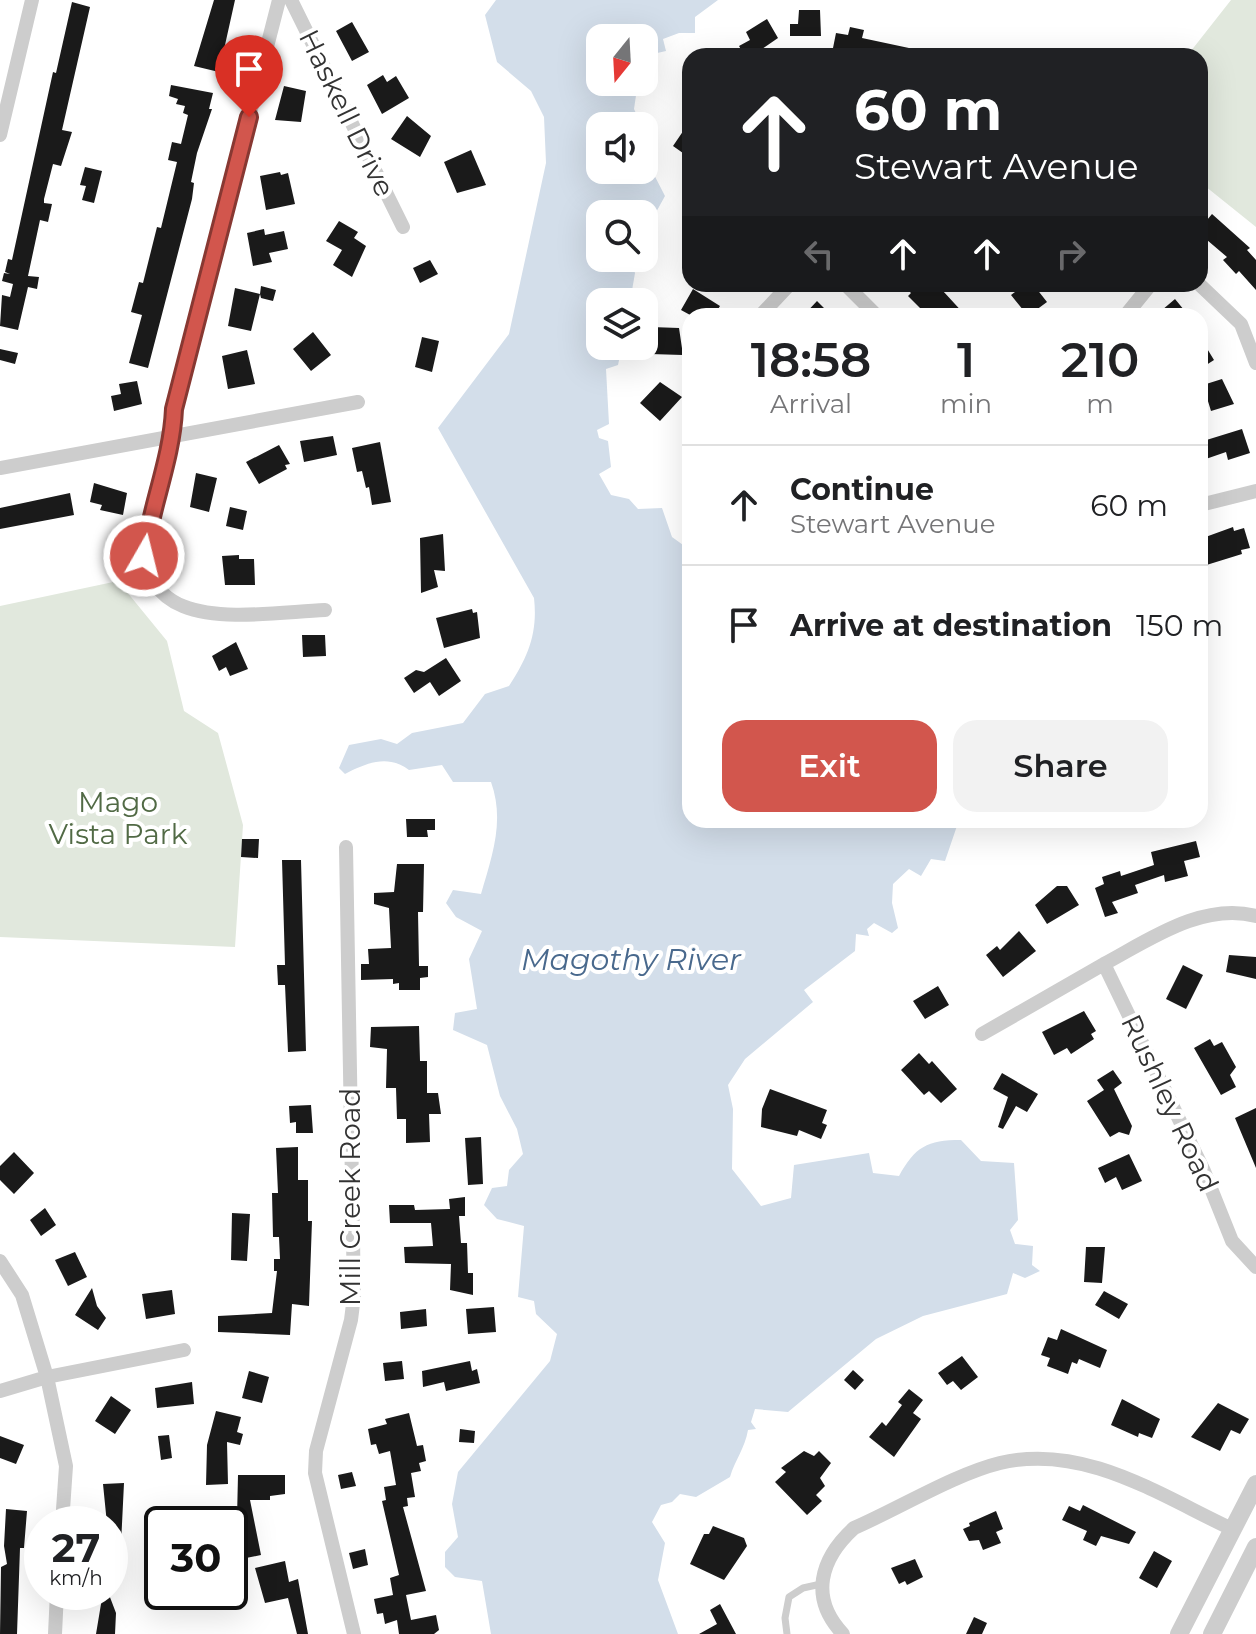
<!DOCTYPE html>
<html lang="en">
<head>
<meta charset="utf-8">
<style>
	body { margin:0; font-family:Montserrat,sans-serif; background:#f2f2f2; color:#202124; height:100vh; display:flex; flex-direction:column; font-size:30px; white-space:nowrap }
	* { box-sizing:border-box; margin:0 }
	p { font-size:26px; color:#757577 }
	.icon { flex:none; width:44px; height:44px; fill:none; stroke:currentColor; stroke-width:2; stroke-linecap:round; stroke-linejoin:round }
	.map { position:relative; flex:1; overflow:hidden }
	.side { position:absolute; left:682px; top:308px; width:526px; height:520px; display:flex; flex-direction:column; background:#fff; border-radius:24px; box-shadow:0 8px 32px #0002 }
	.side>* { flex:none }
	.top-card { position:absolute; left:682px; top:48px; width:526px; height:244px; border-radius:24px; box-shadow:0 8px 32px #0002; background:#202124; color:#fff; overflow:hidden }
	.needle { width:52px; rotate:198deg }
	.tools { position:absolute; left:586px; top:24px; display:grid; gap:16px }
	.tools a { display:grid; place-items:center; width:72px; height:72px; border-radius:16px; background:#fff; box-shadow:0 8px 32px #0002; font-size:40px }
	.speed { position:absolute; left:24px; top:1506px; display:flex; gap:16px; font-size:40px; font-weight:700; text-align:center }
	.speed>* { display:grid; place-content:center; width:104px; height:104px; border-radius:50%; background:#fff; box-shadow:0 8px 32px #0002; line-height:1 }
	.speed small { font-size:20px; font-weight:400 }
	.speed .limit { border:4px solid #111; border-radius:12px; background:#fff; color:#111 }
	.pin { position:absolute; display:grid; place-items:center; width:68px; height:68px; color:#fff; margin:-82px -34px; border-radius:50% 50% 50% 0; rotate:-45deg; box-shadow:0 0 8px #0007 }
	.pin .icon { rotate:45deg }
	.me { position:absolute; width:88px; margin:-44px; rotate:8deg; stroke-linejoin:round; filter:drop-shadow(0 0 6px #0008) }
	.turn { display:flex; align-items:center; gap:28px; height:168px; padding:0 40px; font-size:36px }
	.turn .icon { width:104px; height:104px; stroke-width:2.5 }
	.turn b { display:block; font-size:56px; line-height:68px }
	.lanes { display:flex; align-items:center; height:76px; padding:0 40px; background:#0003; justify-content:center; gap:40px; direction:ltr }
	.lanes .off { opacity:.35 }
	.eta { display:flex; justify-content:space-evenly; align-items:center; height:136px; text-align:center }
	.eta b { font-size:48px; font-weight:600; line-height:56px }
	.action { display:flex; gap:16px; margin-top:auto; padding:16px 40px }
	.action a { flex:1; height:92px; border-radius:24px; background:#d2564d; color:#fff; font-size:32px; font-weight:600; line-height:92px; text-align:center }
	.action a+a { background:#f2f2f2; color:#202124 }
	ul { padding:0; list-style:none }
	li { display:flex; align-items:center; gap:24px; height:120px; padding:0 40px; border-top:2px solid #e0e0e0 }
	li div { flex:1 }
	li b { display:block; font-size:30px }
	li em { font-style:normal }
	.map>svg:first-child { display:block }
	.green { fill:#e1e8dd }
	.water { fill:#d3deea }
	.building { fill:#1a1a1a }
	.lines { fill:none; stroke-linecap:round; stroke-linejoin:round }
	.service { stroke:#cdcdcd; stroke-width:7 }
	.minor { stroke:#cdcdcd; stroke-width:14 }
	.tertiary { stroke:#cdcdcd; stroke-width:18 }
	.route-casing { stroke:#883832; stroke-width:20 }
	.route { stroke:#d2564d; stroke-width:14 }
	.labels { text-anchor:middle; dominant-baseline:central; stroke-width:8; stroke-linejoin:round; paint-order:stroke }
	.street-label { font-size:28px; fill:#333; stroke:#fff }
	.park-label { font-size:28px; fill:#516a45; stroke:#fff }
	.water-label { font-size:30px; font-style:italic; fill:#49698d; stroke:#fff }
</style>
</head>
<body>
<div class="map">
<svg width="1256" height="1634" viewBox="0 0 1256 1634">
	<rect width="100%" height="100%" fill="#fff"/>
	<!-- green -->
	<path class="green" d="M1231,0H1256V227L1200,182V56H1187Z
		M118,581L167,641L184,711L218,733L243,825L235,947L0,937V606Z"/>
	<!-- water -->
	<path class="water" d="M496,0H718L695,17V33H679L663,39L666,51L644,56V38H600V82H638L634,109L642,126H600V170H644V139L648,163L665,196L644,234V214H600V258H629L635,273L630,302H600V346H622L618,365L606,369L609,424L597,430L599,438L608,441L611,467L599,474L611,495L629,499L638,509L662,508L672,537L690,550V628L686,640L690,641V820H959L945,861L931,859L921,876L909,869L893,884L892,903L898,928L892,933L874,923L867,929L869,936L856,934L855,951L804,990L813,1002L745,1059L728,1085L733,1109L732,1169L761,1206L791,1198L794,1165L869,1153L873,1173L899,1176C915,1147 927,1140 961,1140L981,1161L1014,1163L1018,1220L1010,1230L1015,1244L1033,1246L1032,1265L1040,1271L1025,1278L1013,1273L1007,1294L923,1316L876,1339L788,1412L755,1409L751,1422L756,1429L748,1430C745,1448 735,1460 730,1477L696,1497L680,1494L672,1502L661,1505L652,1522L665,1543L658,1580L678,1634H491L482,1581L455,1577L445,1567V1552L458,1537L452,1504L458,1472L550,1361L557,1334L536,1314L534,1301L518,1297L524,1226L497,1219L484,1205L492,1188L507,1186L509,1170L523,1154L517,1129L500,1096L487,1045L453,1030L455,1013L477,1009L469,959L482,931L456,917L446,903L453,890L481,894C492,856 505,821 491,782H453L442,765L409,770C388,754 366,763 345,774L339,768L349,745L381,739L397,744L412,733L463,723L485,694L509,686C528,657 538,633 534,598L438,428L509,334L546,163L544,117L531,91L497,62L485,15Z"/>
	<!-- building -->
	<path class="building" d="M214,0H235L219,72L194,66Z
		M72,2L90,7L62,130L72,132L61,166L53,164L44,199V203L52,204L48,222L40,220L28,276L39,277L37,289L28,287L18,330L0,326L2,295L10,297L13,284L2,281L4,273L10,274L5,272L8,259L12,260L53,72L56,73Z
		M799,10H820L821,36H790V24H798Z
		M767,19L778,38L752,56H745L739,46L750,40L746,32Z
		M352,22L369,52L352,61L336,31Z
		M850,27L864,30L862,38L923,51L922,56L832,53L836,33L848,35Z
		M383,75L387,82L396,76L409,98L382,114L367,85Z
		M171,85L213,93L209,109H212L197,153L191,182L194,183L192,199L148,368L129,363L142,315L131,312L139,282L143,283L157,227L161,228L177,162L168,160L172,142L181,144L188,115L183,113L185,106L176,104L178,99L169,96Z
		M284,86L306,91L301,122L275,120Z
		M407,116L431,136L420,157L391,139Z
		M690,121V158L673,146Z
		M471,150L486,185L457,193L444,162Z
		M85,167L102,171L94,203L82,200L86,186L80,185Z
		M280,172L281,175L288,173L295,204L266,210L260,176Z
		M1200,214L1207,220L1212,214L1250,248L1247,250L1256,260V290L1239,271L1236,274L1223,260L1227,257L1200,234Z
		M339,221L358,232L354,238L366,246L352,277L333,265L342,250L326,241Z
		M264,229L265,235L284,231L288,249L269,253L272,262L253,266L247,233Z
		M430,260L438,274L420,283L413,268Z
		M902,284H950L943,291L966,316H928L908,296L911,293Z
		M1026,284L1034,290L1036,288L1047,302L1028,316L1011,295Z
		M261,286L276,290L273,301L261,298L260,294L251,331L228,326L235,288L260,294Z
		M693,289L720,306L714,316H692L681,310Z
		M1175,299L1189,316H1155Z
		M817,301L832,316H803Z
		M651,327L679,328L683,355L650,354Z
		M313,332L331,355L311,371L293,349Z
		M422,337L439,341L432,372L415,367Z
		M1200,337L1214,360L1200,369Z
		M0,349L18,353L15,364L0,360Z
		M247,350L255,384L228,389L222,356Z
		M1222,379L1234,404L1211,411L1203,385Z
		M137,381L142,404L114,411L111,396L121,394L119,384Z
		M660,382L682,397L660,421L640,403Z
		M1242,429L1250,453L1228,460L1226,452L1200,461V442Z
		M333,436L337,455L304,462L300,441Z
		M380,442L391,502L372,505L369,487L366,488L362,471L357,472L352,448Z
		M279,445L290,464L285,465L287,469L259,484L246,462Z
		M196,473L217,478L209,512L190,507Z
		M94,483L127,493L123,515L100,510L102,505L90,502Z
		M70,493L74,515L0,529V508Z
		M230,507L247,511L243,530L226,526Z
		M1233,527L1234,531L1244,528L1250,548L1241,550L1242,554L1200,567V539Z
		M443,534L445,571L434,570L438,587L421,593L420,538Z
		M239,555V559H254L255,585H225L222,556Z
		M472,609L473,613L477,612L480,638L444,648L436,618Z
		M302,635H325L326,656L303,657Z
		M236,642L248,669L230,676L226,667L219,671L212,656Z
		M446,658L461,681L439,696L430,682L414,693L404,678L416,670L424,672Z
		M406,819H435V830H427L428,837H407Z
		M242,839H259L258,858L241,857Z
		M1196,841L1200,857L1184,861L1188,876L1165,882L1164,875L1135,885L1138,893L1112,902L1118,913L1105,917L1095,888L1104,884L1102,877L1120,871L1121,876L1154,865L1151,852Z
		M282,860H301L306,1051L288,1052L285,985H278L277,965H285Z
		M397,864H424L423,912H418L419,966H428V977L420,978V990H399V983L393,984V979L361,980V964H369L368,949L391,948L389,908L374,904V893L394,892Z
		M1057,886H1067L1079,905L1047,924L1035,905Z
		M1019,931L1036,951L1003,977L986,955L997,946L1000,950Z
		M1229,955L1256,957V979L1226,972Z
		M1183,965L1203,975L1186,1009L1166,999Z
		M938,986L949,1005L925,1019L913,1001Z
		M1084,1011L1096,1031L1091,1034L1094,1039L1071,1054L1067,1048L1054,1055L1042,1032Z
		M419,1026L420,1061H427V1093H438L441,1114H429L430,1142L406,1143V1119H397L396,1088H386L387,1049L370,1047L371,1027Z
		M1210,1039L1214,1046L1222,1042L1236,1067L1230,1075L1236,1087L1221,1095L1194,1048Z
		M919,1053L929,1064L932,1061L957,1089L941,1103L929,1091L924,1095L901,1070Z
		M1113,1070L1122,1083L1114,1089L1132,1126L1129,1135L1119,1132L1110,1137L1087,1101L1104,1090L1097,1080Z
		M1002,1073L1038,1094L1027,1112L1016,1106L1003,1129L998,1127L1008,1097L993,1089Z
		M770,1089L827,1110L822,1123L827,1125L821,1139L799,1130L797,1136L761,1127L762,1109Z
		M311,1105L313,1133H296V1122L290,1123L289,1106Z
		M1256,1108V1168L1235,1118Z
		M481,1137L483,1184L468,1185L465,1138Z
		M298,1147V1180H308V1221H312L309,1306L292,1304L290,1335L218,1332V1316L272,1313L277,1271H274V1259H280L279,1237H273L272,1193H278L276,1148Z
		M14,1152L34,1173L14,1194L0,1180V1166Z
		M1129,1154L1142,1181L1122,1190L1116,1177L1105,1183L1098,1168Z
		M465,1197V1216H459L461,1243H467L468,1273H473V1295L450,1290L451,1264L405,1263L404,1247L433,1246L431,1223H390L389,1205H414L415,1210L450,1209L449,1199Z
		M45,1208L56,1225L41,1236L30,1220Z
		M232,1213L250,1214L247,1261L231,1260Z
		M1086,1247H1105L1102,1283L1084,1282Z
		M75,1252L87,1277L68,1286L55,1260Z
		M92,1288L97,1306L106,1318L98,1330L75,1315Z
		M172,1290L175,1314L146,1319L142,1294Z
		M1104,1291L1128,1304L1119,1319L1095,1305Z
		M494,1307L496,1332L468,1334L466,1309Z
		M426,1309L427,1326L401,1329L400,1312Z
		M1061,1329L1107,1350L1100,1368L1079,1359L1077,1364L1072,1362L1068,1374L1047,1366L1050,1358L1041,1355L1048,1337L1057,1340Z
		M962,1356L978,1377L961,1390L953,1381L947,1385L938,1373Z
		M402,1361L404,1379L385,1381L383,1363Z
		M470,1361L472,1371L477,1369L480,1383L446,1391L444,1382L423,1387L422,1371Z
		M853,1370L864,1380L855,1390L844,1380Z
		M249,1371L269,1377L262,1403L242,1398Z
		M192,1382L194,1404L157,1408L155,1388Z
		M909,1389L923,1400L913,1413L921,1419L894,1457L869,1437L882,1422L886,1426L902,1405L898,1402Z
		M111,1396L131,1410L115,1434L95,1421Z
		M1122,1399L1160,1419L1152,1438L1139,1433L1138,1437L1111,1425Z
		M1218,1403L1249,1419L1240,1434L1231,1430L1220,1451L1191,1437Z
		M216,1411L241,1417L237,1432L243,1434L240,1445L227,1442L228,1484L206,1485L207,1445Z
		M409,1413L417,1446L423,1445L426,1461L419,1463L421,1471L411,1473L415,1497L407,1498L408,1506L403,1507L426,1591L406,1595L411,1620L436,1615L439,1630L434,1634H399L397,1620L385,1624L383,1613L377,1614L374,1599L393,1595L390,1578L399,1575L382,1501L386,1500L384,1487L396,1485L390,1451L379,1454L376,1444L371,1445L368,1429L387,1424L385,1419Z
		M460,1429L475,1431L474,1443L459,1442Z
		M169,1435L172,1458L161,1460L158,1436Z
		M0,1436L24,1445L16,1464L0,1458Z
		M804,1451L814,1456L819,1451L831,1463L820,1478L825,1486L816,1495L822,1501L807,1515L775,1482L786,1472L781,1468Z
		M352,1472L356,1486L341,1489L338,1475Z
		M238,1475H285V1494L270,1496V1500H250L261,1555L246,1558L242,1539L230,1542L231,1519L237,1518Z
		M124,1483L119,1585H110V1524H107L103,1484Z
		M1083,1505L1136,1532L1129,1544L1101,1536L1096,1546L1083,1540L1087,1531L1062,1520L1069,1506L1080,1511Z
		M6,1509L27,1511L24,1548H20L17,1634H0L1,1567L7,1564L4,1546Z
		M996,1511L1003,1529L996,1532L1001,1543L983,1550L979,1540L969,1541L963,1529L970,1526L969,1523Z
		M713,1526L744,1538L747,1546L724,1580L690,1564L704,1534H709Z
		M365,1549L368,1565L353,1569L349,1553Z
		M1154,1551L1172,1561L1157,1588L1139,1578Z
		M915,1559L923,1577L907,1585L905,1581L899,1584L891,1568Z
		M285,1561L289,1582L298,1579L308,1634H297L288,1598L265,1603L255,1568Z
		M103,1592H108L116,1613L115,1634H96Z
		M720,1604L736,1634H699L717,1624L710,1610Z
		M974,1617L987,1623L982,1634H966Z"/>
	<g class="lines">
		<!-- service -->
		<path class="service" d="M787,1634L785,1618L789,1597L803,1588L821,1584"/>
		<!-- minor -->
		<path class="minor" d="M279,0L174,409C172,444 159,475 151,510C120,640 243,614 325,610
			M291,0L403,227
			M0,135L32,0
			M845,284L877,316
			M1199,284L1241,324L1256,363
			M760,316L790,284
			M1125,316L1151,284
			M0,468L358,402
			M1200,505L1256,491
			M346,847L354,1296L351,1320L316,1451L315,1473L354,1634
			M1256,916C1202,902 1149,940 1104,964L1204,1171L1232,1241L1256,1267
			M982,1034L1104,964
			M0,1261L22,1295L47,1377L66,1466L62,1524
			M0,1391L47,1377L184,1350
			M55,1634L57,1592
			M843,1634C809,1598 820,1559 854,1528C898,1509 955,1474 1000,1463C1084,1443 1159,1495 1232,1529"/>
		<!-- tertiary -->
		<path class="tertiary" d="M1179,1634L1256,1484
			M1212,1634L1256,1547"/>
	</g>
	<g class="lines">
		<defs>
			<path id="route" d="M144,556C151,506 172,458 174,409L249,117"/>
		</defs>
		<!-- route casing -->
		<use href="#route" class="route-casing"/>
		<!-- route -->
		<use href="#route" class="route"/>
	</g>
	<g class="labels">
		<!-- street labels -->
		<g class="street-label">
			<text transform="translate(347 113) rotate(64)">Haskell Drive</text>
			<text transform="translate(1170 1103) rotate(65)">Rushley Road</text>
			<text transform="translate(350 1197) rotate(-90)">Mill Creek Road</text>
		</g>
		<!-- park labels -->
		<g class="park-label">
			<text x="118" y="802">Mago<tspan x="118" dy="32">Vista Park</tspan></text>
		</g>
		<!-- water labels -->
		<g class="water-label">
			<text x="631" y="959">Magothy River</text>
		</g>
	</g>
</svg>
<div class="tools">
<a><svg class="needle" viewBox="-14 -14 28 28"><path d="M0-13l5 13h-10z" fill="#e53935"/><path d="M0 13l5-13h-10z" fill="#757577"/></svg></a>
<a><svg class="icon" aria-label="sound" viewBox="0 0 24 24"><path d="M4 9h4l5-4v14l-5-4H4zM17 9q2 3 0 6"/></svg></a>
<a><svg class="icon" aria-label="search" viewBox="0 0 24 24"><circle cx="10" cy="10" r="6"/><path d="M15 15l6 6"/></svg></a>
<a><svg class="icon" aria-label="layers" viewBox="0 0 24 24"><path d="M12 4l9 5-9 5-9-5zM3 14l9 5 9-5"/></svg></a>
</div>
<div class="speed"><div>27<small>km/h</small></div><div class="limit">30</div></div>
<div class="pin" style="left:249px;top:117px;background:#d93025"><svg class="icon" aria-label="arrive" viewBox="0 0 24 24"><path d="M6 21V4h12l-3 4 3 4H6"/></svg></div>
<svg class="me" style="left:144px;top:556px" viewBox="-20 -20 40 40"><circle r="17" fill="#d2564d" stroke="#fff" stroke-width="3"/><path d="M0-11L8 9 0 5-8 9z" fill="#fff"/></svg>
<div class="top-card">
<div class="turn"><svg class="icon" aria-label="ahead" viewBox="0 0 24 24"><path d="M12 20V5M6 11l6-6 6 6"/></svg><div><b>60 m</b>Stewart Avenue</div></div>
<div class="lanes"><svg class="icon off" aria-label="left" viewBox="0 0 24 24"><path d="M17 20v-9H6M10 6l-5 5 5 5"/></svg><svg class="icon" aria-label="ahead" viewBox="0 0 24 24"><path d="M12 20V5M6 11l6-6 6 6"/></svg><svg class="icon" aria-label="ahead" viewBox="0 0 24 24"><path d="M12 20V5M6 11l6-6 6 6"/></svg><svg class="icon off" aria-label="right" viewBox="0 0 24 24"><path d="M7 20v-9h11M14 6l5 5-5 5"/></svg></div>
</div>
<section class="side">
<div class="eta">
<div><b>18:58</b><p>Arrival</p></div>
<div><b>1</b><p>min</p></div>
<div><b>210</b><p>m</p></div>
</div>
<ul>
<li><svg class="icon" aria-label="ahead" viewBox="0 0 24 24"><path d="M12 20V5M6 11l6-6 6 6"/></svg><div><b>Continue</b><p>Stewart Avenue</p></div><em>60 m</em></li>
<li><svg class="icon" aria-label="arrive" viewBox="0 0 24 24"><path d="M6 21V4h12l-3 4 3 4H6"/></svg><div><b>Arrive at destination</b></div><em>150 m</em></li>
</ul>
<div class="action"><a>Exit</a><a>Share</a></div>
</section>
</div>
</body>
</html>
